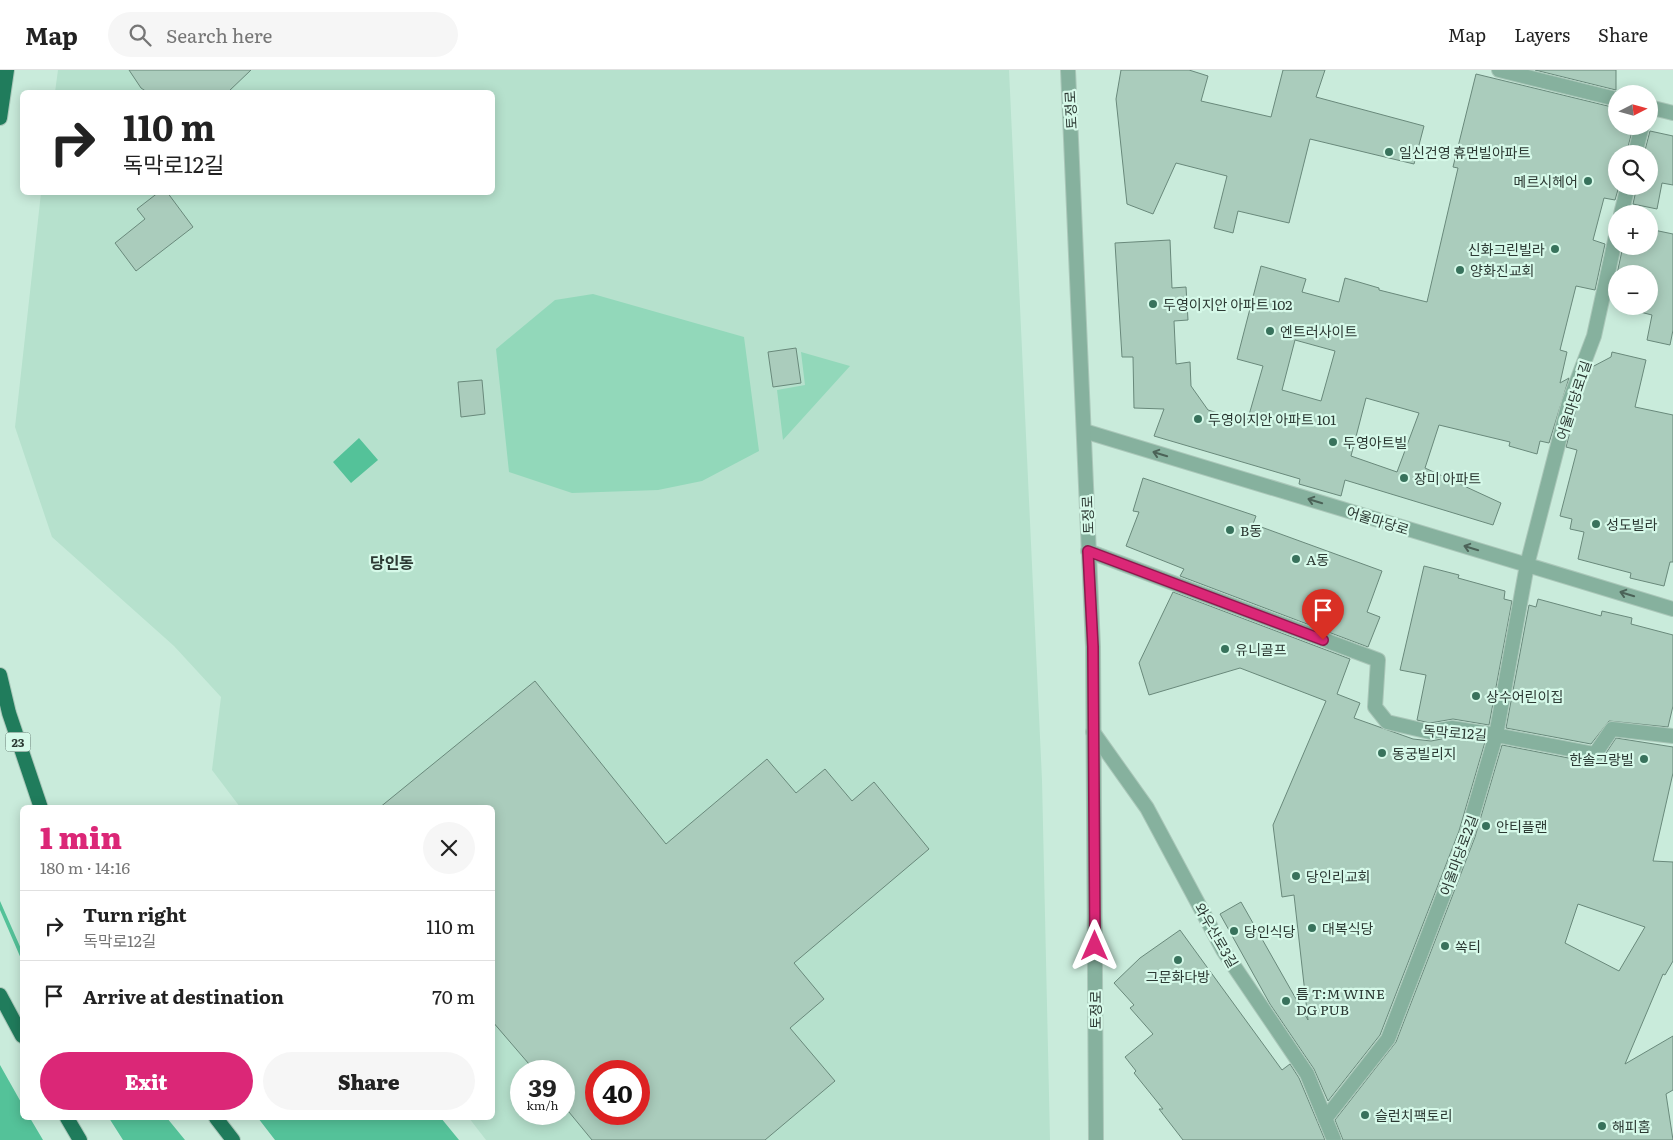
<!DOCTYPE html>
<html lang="en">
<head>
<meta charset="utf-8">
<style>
	body { margin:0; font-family:Literata,"Noto Sans KR",serif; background:#f6f6f6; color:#222; height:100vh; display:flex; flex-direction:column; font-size:19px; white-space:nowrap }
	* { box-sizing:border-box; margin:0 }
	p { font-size:16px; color:#767676 }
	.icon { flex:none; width:28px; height:28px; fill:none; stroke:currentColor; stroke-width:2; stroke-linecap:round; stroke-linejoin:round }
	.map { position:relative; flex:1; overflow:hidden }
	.sheet { position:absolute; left:20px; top:735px; width:475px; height:315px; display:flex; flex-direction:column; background:#fff; border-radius:8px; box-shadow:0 2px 12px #0003 }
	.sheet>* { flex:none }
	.guide { position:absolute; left:20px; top:20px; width:475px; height:105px; border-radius:8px; box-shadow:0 2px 12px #0003; background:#fff; color:#222; overflow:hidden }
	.needle { width:32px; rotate:84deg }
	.tools { position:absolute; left:1608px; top:15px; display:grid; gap:10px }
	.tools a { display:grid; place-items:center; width:50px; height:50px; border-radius:50%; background:#fff; box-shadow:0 2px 12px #0003; font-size:25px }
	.speed { position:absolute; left:510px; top:990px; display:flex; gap:10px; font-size:25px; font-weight:700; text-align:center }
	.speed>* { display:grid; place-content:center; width:65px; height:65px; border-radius:50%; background:#fff; box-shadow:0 2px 12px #0003; line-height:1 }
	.speed small { font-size:12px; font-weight:400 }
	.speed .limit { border:8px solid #d22; background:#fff; color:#111 }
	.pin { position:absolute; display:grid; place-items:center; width:42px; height:42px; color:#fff; margin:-51px -21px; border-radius:50% 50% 50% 0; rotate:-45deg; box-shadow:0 0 5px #0007 }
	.pin .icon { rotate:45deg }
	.me { position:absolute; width:55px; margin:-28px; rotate:0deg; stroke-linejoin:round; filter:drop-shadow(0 0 4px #0008) }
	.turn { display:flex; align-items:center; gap:18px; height:105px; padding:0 20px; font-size:22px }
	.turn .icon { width:65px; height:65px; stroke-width:2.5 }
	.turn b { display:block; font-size:35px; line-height:42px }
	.round { display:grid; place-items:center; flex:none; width:52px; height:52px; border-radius:26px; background:#f6f6f6 }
	.summary { display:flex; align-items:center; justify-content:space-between; height:85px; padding:0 20px }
	h1 { font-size:30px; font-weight:800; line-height:38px; color:#db2777 }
	.action { display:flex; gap:10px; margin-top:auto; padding:10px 20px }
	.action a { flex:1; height:58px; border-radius:30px; background:#db2777; color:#fff; font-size:20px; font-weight:800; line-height:58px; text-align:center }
	.action a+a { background:#f6f6f6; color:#222 }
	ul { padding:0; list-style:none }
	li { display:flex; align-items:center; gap:15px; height:70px; padding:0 20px; border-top:1px solid #e0e0e0 }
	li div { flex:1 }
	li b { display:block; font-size:19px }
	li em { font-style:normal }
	header { display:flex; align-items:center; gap:30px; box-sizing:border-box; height:70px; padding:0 25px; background:#fff; border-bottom:1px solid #e0e0e0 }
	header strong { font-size:24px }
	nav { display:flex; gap:28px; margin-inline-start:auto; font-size:18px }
	.search { width:350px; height:45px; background:#f6f6f6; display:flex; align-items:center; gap:12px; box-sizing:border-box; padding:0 18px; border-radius:28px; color:#767676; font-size:19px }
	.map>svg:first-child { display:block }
	.built { fill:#b6e1cd; fill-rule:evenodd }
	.green { fill:#92d8ba }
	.water { fill:#54c299 }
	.pier { fill:#c9ebdb }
	.building { fill:#aaccbc; stroke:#69897b; fill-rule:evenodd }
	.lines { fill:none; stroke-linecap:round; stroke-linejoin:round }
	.minor-casing { stroke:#aac7b9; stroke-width:16 }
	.tertiary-casing { stroke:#aac7b9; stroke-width:16 }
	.trunk-casing { stroke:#aac7b9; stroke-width:16 }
	.minor { stroke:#86b19e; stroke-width:14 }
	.tertiary { stroke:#86b19e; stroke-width:14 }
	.trunk { stroke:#207c5c; stroke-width:14 }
	.oneway { stroke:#4c6358 }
	.route-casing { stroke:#8e194d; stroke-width:12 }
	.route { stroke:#db2777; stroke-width:9 }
	.poi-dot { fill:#38725c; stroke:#d6f9e9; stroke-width:2 }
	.labels { text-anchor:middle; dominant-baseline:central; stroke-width:4.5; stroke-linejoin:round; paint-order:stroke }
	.shield { fill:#d6f9e9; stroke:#5f736a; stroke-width:1 }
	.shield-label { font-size:12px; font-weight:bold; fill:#2c3933 }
	.street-label { font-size:14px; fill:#2c3933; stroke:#d6f9e9 }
	.poi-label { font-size:14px; fill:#2c3933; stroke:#d6f9e9; text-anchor:start }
	.quarter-label { font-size:16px; font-weight:bold; fill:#2c3933; stroke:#d6f9e9 }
</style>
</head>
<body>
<header>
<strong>Map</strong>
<div class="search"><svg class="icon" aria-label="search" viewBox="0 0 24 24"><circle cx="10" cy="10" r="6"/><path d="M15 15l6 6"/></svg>Search here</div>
<nav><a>Map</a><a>Layers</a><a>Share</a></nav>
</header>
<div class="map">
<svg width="1673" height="1070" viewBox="0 0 1673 1070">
	<rect width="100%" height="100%" fill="#c9ebdb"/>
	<!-- built -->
	<path class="built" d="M58,0H1009L1042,710L1050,1070H486L469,1048H492V738L240,737L212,700L221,627L174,576L52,467L15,357L41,123L492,122V22H55ZM521,1001H564V1044H521ZM596,1001H639V1044H596Z"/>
	<!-- green -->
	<path class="green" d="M593,224L744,267L759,381L702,411L658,420L572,423L509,402L496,279L555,230Z
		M801,282L850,296L783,370L777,320L805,315Z"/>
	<!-- water -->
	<path class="water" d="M359,368L378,390L351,413L333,392Z
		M0,831L22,881V1048H441L459,1070H0Z"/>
	<!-- pier -->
	<path class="pier" d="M0,840L22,891V1034L0,995Z
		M30,1048H109L123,1070H43Z
		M167,1048H258L275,1070H185Z"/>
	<!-- building -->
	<path class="building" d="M129,0H251L228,22H147L141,18Z
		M1121,0H1189L1208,6L1201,31L1271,47L1283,0H1325L1316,27L1424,56L1414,94L1310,69L1289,153L1238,141L1233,163L1214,158L1227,106L1176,93L1153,144L1127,134L1116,29Z
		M1535,0H1616V20Z
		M1476,4L1616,38V56L1633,58L1626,84H1616V116H1619L1615,130L1604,128L1593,170L1605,174L1595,220L1576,216L1560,280L1567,282L1560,313L1569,308L1549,373L1540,371L1537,384L1509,376L1510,372L1439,355L1425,398L1501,433L1493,455L1345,410L1341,426L1299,414L1300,409L1154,366L1164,339L1134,338L1133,287H1122L1115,173L1170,170L1172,218L1186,217L1188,250L1174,251L1176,294L1190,292L1191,316L1208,340L1247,352L1263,296L1237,289L1261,196L1306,209L1302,222L1339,232L1345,208L1379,218V220L1427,232L1458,98L1453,97ZM1295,270L1335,281L1321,331L1282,320ZM1366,328L1419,343L1397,402L1351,386Z
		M1650,61L1673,66V115L1662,113L1657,139L1633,134L1637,116H1649V84H1644Z
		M159,122H167L193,157L136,201L115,173L145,149L137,139Z
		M1649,159L1673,164V260L1670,275L1647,270L1652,245L1628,239V236H1649V204H1617L1623,176H1649Z
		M796,278L801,313L773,317L768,282Z
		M1612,282L1646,290L1635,337L1673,345V492H1670L1664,516L1630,508L1631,503L1578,489L1584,462L1570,459L1572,449L1560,446L1577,380L1566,377L1577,335L1592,297L1611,287Z
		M482,310L485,344L461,347L458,312Z
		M1143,408L1256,446L1253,454L1382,501L1367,542L1380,547L1368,577L1180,506L1184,499L1126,476L1139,442L1133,441Z
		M1424,496L1459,505L1458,508L1505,521L1504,529L1512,531L1489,655L1453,649L1430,653L1417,650L1426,605L1400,600Z
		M1173,522L1350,589L1337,624L1360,633L1354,648L1413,669L1431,671L1452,667L1485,672L1459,761L1380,965L1328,1031L1314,999L1270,934L1220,844L1241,832L1308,950L1294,825L1282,827L1273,755L1326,631L1240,598L1149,625L1139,593Z
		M1538,529L1601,546L1602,541L1632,548L1631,554L1673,565V636L1668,657L1609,651L1591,674L1506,658L1529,535L1536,537Z
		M535,611L666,774L767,689L796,723L825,699L852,731L874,712L929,779L794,893L824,929L790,958L835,1011L765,1070H592L564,1036V1001H535L492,951V738H379ZM596,1001H639V1044H596Z
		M1616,668L1673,677V703L1653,791L1673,792V891L1665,905L1663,904L1625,994L1673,966V1020L1666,1024L1673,1070H1343L1335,1050L1396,972L1475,767L1502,675L1594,693L1602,689ZM1578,834L1645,857L1619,901L1565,873Z
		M1180,860L1282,1000L1290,994L1299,1008L1325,1070H1183L1159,1039H1163L1134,1003L1136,1001L1125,987L1153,964L1130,938L1134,935L1114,913L1140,888Z"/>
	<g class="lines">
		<defs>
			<path id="minor" d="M1499,0L1616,29
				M1649,37L1673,43
				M1635,84L1642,56
				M1621,144L1628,116
				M1084,361L1673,539
				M1088,481L1378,590L1375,637L1387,652L1430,662L1452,658L1496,665L1595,684L1612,659L1673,666
				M1093,662L1147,738L1223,880L1307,1004L1334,1070
				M1325,1049L1388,969L1467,764L1496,665L1527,495L1569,332L1594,266L1616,166"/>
			<path id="tertiary" d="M1068,0L1093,577L1096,1070"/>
			<path id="trunk" d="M0,48L7,0
				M0,605L9,643L41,738
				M0,925L22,966
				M67,1048L80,1070
				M216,1048L233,1070"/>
		</defs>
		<!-- minor casing -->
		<use href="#minor" class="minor-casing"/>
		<!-- tertiary casing -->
		<use href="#tertiary" class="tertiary-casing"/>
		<!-- trunk casing -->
		<use href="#trunk" class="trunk-casing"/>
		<!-- minor -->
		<use href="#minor" class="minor"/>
		<!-- tertiary -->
		<use href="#tertiary" class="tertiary"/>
		<!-- trunk -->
		<use href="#trunk" class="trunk"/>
	</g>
	<!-- one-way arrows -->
	<defs><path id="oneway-shaft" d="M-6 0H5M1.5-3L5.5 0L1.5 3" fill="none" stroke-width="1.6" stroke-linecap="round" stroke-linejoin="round" transform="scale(1.25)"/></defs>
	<g class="oneway">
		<use href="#oneway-shaft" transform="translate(1160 384) rotate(-163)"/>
		<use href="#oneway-shaft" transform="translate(1315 431) rotate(-163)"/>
		<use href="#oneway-shaft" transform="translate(1471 478) rotate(-163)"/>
		<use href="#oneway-shaft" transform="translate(1627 524) rotate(-163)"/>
	</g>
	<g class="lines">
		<defs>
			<path id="route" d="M1095,876L1093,577L1088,481L1323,570"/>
		</defs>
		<!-- route casing -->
		<use href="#route" class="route-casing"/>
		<!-- route -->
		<use href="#route" class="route"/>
	</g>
	<!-- markers -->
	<g class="poi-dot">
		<circle cx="1389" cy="82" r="5"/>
		<circle cx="1588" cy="111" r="5"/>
		<circle cx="1555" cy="179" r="5"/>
		<circle cx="1460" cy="200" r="5"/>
		<circle cx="1153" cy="234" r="5"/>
		<circle cx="1270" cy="261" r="5"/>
		<circle cx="1198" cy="349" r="5"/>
		<circle cx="1333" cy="372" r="5"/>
		<circle cx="1404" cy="408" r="5"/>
		<circle cx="1596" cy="454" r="5"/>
		<circle cx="1230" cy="460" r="5"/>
		<circle cx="1296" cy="489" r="5"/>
		<circle cx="1225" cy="579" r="5"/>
		<circle cx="1476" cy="626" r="5"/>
		<circle cx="1382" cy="683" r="5"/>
		<circle cx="1644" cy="689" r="5"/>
		<circle cx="1486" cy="756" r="5"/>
		<circle cx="1296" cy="806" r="5"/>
		<circle cx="1312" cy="858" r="5"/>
		<circle cx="1234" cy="861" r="5"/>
		<circle cx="1445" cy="876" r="5"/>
		<circle cx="1178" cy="890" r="5"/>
		<circle cx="1286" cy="931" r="5"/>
		<circle cx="1365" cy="1045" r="5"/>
		<circle cx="1602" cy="1056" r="5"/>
	</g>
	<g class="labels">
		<!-- shield labels -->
		<rect class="shield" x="5.5" y="662.5" width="25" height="19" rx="4"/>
		<g class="shield-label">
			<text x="18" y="672">23</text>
		</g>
		<!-- street labels -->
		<g class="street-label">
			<text transform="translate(1070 40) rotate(-93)">토정로</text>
			<text transform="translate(1573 330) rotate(-72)">어울마당로1길</text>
			<text transform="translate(1087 445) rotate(-92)">토정로</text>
			<text transform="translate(1378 450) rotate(17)">어울마당로</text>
			<text transform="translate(1455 662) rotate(4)">독막로12길</text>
			<text transform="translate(1458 785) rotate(-70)">어울마당로2길</text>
			<text transform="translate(1217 865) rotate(60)">와우산로3길</text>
			<text transform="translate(1095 940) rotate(-90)">토정로</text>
		</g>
		<!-- poi labels -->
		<g class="poi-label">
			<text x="1399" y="82">일신건영 휴먼빌아파트</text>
			<text x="1578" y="111" text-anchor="end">메르시헤어</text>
			<text x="1545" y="179" text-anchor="end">신화그린빌라</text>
			<text x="1470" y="200">양화진교회</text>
			<text x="1163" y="234">두영이지안 아파트 102</text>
			<text x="1280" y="261">엔트러사이트</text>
			<text x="1208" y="349">두영이지안 아파트 101</text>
			<text x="1343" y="372">두영아트빌</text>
			<text x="1414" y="408">장미 아파트</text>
			<text x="1606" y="454">성도빌라</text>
			<text x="1240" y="460">B동</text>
			<text x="1306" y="489">A동</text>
			<text x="1235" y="579">유니골프</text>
			<text x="1486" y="626">상수어린이집</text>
			<text x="1392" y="683">동궁빌리지</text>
			<text x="1634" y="689" text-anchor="end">한솔그랑빌</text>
			<text x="1496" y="756">안티플랜</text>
			<text x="1306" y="806">당인리교회</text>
			<text x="1322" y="858">대복식당</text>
			<text x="1244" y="861">당인식당</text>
			<text x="1455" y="876">쏙티</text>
			<text x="1178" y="906" text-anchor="middle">그문화다방</text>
			<text x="1296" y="923">틈 T:M WINE<tspan x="1296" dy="16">DG PUB</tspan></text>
			<text x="1375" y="1045">슬런치팩토리</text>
			<text x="1612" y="1056">해피홈</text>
		</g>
		<!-- quarter labels -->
		<g class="quarter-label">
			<text x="392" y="492">당인동</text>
		</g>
	</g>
</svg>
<div class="tools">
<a><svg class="needle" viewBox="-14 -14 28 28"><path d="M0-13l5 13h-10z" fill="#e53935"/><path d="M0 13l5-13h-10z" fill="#767676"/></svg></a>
<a><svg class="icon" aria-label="search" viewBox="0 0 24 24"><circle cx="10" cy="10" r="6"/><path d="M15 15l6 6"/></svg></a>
<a>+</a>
<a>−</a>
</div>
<div class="speed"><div>39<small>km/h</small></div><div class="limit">40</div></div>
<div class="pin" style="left:1323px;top:570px;background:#d93025"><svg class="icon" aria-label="arrive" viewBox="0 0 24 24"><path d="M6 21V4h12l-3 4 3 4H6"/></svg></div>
<svg class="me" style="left:1095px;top:876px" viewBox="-20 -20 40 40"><path d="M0-17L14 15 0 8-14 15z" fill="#db2777" stroke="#fff" stroke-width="4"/></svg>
<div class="guide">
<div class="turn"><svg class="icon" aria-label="right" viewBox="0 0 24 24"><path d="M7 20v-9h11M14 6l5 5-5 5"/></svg><div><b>110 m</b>독막로12길</div></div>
</div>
<section class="sheet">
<div class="summary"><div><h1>1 min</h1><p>180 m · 14:16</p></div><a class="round"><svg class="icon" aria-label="close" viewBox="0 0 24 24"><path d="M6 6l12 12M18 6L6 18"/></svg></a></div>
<ul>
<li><svg class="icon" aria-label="right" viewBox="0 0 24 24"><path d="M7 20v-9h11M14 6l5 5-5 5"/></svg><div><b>Turn right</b><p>독막로12길</p></div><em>110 m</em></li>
<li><svg class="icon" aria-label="arrive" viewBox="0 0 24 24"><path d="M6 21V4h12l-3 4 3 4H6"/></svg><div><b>Arrive at destination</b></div><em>70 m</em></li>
</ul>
<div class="action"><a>Exit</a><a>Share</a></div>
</section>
</div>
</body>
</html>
